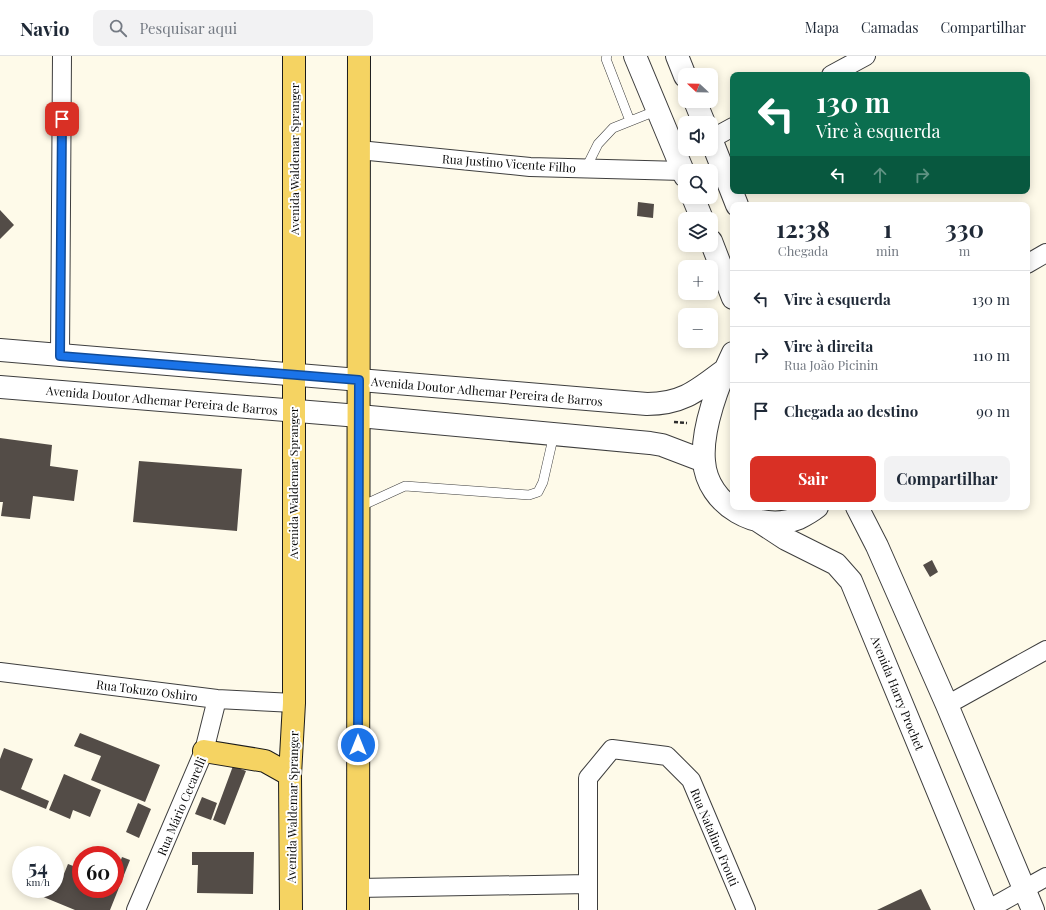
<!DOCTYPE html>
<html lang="pt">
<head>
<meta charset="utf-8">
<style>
	body { margin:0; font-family:"Playfair Display",serif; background:#f2f2f3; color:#1f2937; height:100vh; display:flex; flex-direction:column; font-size:15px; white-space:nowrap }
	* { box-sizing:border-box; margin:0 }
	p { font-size:13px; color:#747a83 }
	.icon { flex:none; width:22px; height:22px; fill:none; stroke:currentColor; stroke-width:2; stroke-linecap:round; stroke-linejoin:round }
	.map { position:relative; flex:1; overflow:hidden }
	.panel { position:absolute; left:730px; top:146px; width:300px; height:308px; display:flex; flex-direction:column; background:#fff; border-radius:8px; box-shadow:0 2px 10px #0003 }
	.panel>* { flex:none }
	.top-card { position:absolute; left:730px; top:16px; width:300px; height:122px; border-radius:8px; box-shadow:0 2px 10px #0003; background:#0b6e4f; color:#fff; overflow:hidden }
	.needle { width:26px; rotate:292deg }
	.tools { position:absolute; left:678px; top:12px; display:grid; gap:8px }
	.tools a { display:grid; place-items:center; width:40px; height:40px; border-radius:8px; background:#fff; box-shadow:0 2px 10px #0003; font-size:20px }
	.speed { position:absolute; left:12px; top:790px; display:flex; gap:8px; font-size:20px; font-weight:700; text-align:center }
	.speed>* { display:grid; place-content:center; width:52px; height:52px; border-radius:50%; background:#fff; box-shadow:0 2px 10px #0003; line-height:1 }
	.speed small { font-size:10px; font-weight:400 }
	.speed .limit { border:6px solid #d22; background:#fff; color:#111 }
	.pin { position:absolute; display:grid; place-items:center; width:34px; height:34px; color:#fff; margin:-17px; border-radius:8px; box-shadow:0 2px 6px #0006 }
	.me { position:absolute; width:44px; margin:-22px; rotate:0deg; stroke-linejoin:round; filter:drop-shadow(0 0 3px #0008) }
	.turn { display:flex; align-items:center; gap:14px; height:84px; padding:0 20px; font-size:18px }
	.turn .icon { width:52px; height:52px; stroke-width:2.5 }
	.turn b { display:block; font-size:28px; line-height:34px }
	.lanes { display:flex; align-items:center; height:38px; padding:0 20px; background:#0003; justify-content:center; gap:20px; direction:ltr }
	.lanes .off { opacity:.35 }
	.eta { display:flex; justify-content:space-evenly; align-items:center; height:68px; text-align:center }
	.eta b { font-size:24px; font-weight:700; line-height:28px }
	.primary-button { display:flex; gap:8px; margin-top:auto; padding:8px 20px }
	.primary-button a { flex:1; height:46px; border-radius:8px; background:#d93025; color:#fff; font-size:16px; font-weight:700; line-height:46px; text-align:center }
	.primary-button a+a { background:#f2f2f3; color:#1f2937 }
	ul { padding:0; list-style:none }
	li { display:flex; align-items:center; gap:12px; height:56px; padding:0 20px; border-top:1px solid #e0e1e3 }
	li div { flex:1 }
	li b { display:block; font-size:15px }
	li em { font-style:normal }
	header { display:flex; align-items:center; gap:24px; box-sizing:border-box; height:56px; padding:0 20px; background:#fff; border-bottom:1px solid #e0e1e3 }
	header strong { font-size:19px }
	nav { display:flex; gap:22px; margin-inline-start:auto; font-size:14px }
	.search { width:280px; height:36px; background:#f2f2f3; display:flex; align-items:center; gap:10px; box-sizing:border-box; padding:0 14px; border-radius:8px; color:#747a83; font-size:15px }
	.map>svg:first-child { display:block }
	.building { fill:#534c47 }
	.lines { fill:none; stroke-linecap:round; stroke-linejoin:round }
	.service-casing { stroke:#3e3e3e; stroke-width:10 }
	.minor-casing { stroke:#3e3e3e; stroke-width:20 }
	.tertiary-casing { stroke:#3e3e3e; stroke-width:24 }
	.primary-casing { stroke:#1c1c1c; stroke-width:24 }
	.path { stroke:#2d2d2d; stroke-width:2.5; stroke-dasharray:4 2; stroke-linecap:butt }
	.service { stroke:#fff; stroke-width:9 }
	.minor { stroke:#fff; stroke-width:18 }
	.tertiary { stroke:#fff; stroke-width:22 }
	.primary { stroke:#f5d362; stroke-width:22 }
	.route-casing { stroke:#114b97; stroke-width:10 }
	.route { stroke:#1a73e8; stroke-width:7 }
	.labels { text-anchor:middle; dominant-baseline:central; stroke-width:4; stroke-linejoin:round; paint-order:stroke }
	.street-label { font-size:12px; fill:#0b0b0b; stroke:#fff }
</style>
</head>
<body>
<header>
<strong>Navio</strong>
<div class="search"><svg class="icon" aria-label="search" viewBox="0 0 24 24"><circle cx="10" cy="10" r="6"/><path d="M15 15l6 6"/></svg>Pesquisar aqui</div>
<nav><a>Mapa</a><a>Camadas</a><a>Compartilhar</a></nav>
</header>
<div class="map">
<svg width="1046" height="854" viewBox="0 0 1046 854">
	<rect width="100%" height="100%" fill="#fefae9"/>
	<!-- building -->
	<path class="building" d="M638,146L654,148L653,162L637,160Z
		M0,154L14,169L0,183Z
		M0,382L52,389L50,410L78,414L74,445L33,440L30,463L1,460L3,446H0Z
		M139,405L242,413L237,475L133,466Z
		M932,504L938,516L930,521L923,509Z
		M80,677L160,709L145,746L91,724L101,700L74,690Z
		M4,692L33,703L21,733L49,745L46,753L0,734V703Z
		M233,710L246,715L225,769L213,764Z
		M64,718L101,734L90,761L73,754L70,763L49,754Z
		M202,741L217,747L211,764L195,758Z
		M138,747L151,753L139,782L126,776Z
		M192,796H254L253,838L197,837L198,809H192Z
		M122,801L130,804L122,824L115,820Z
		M68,808L81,813V833H115V827L120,829L110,854H75L24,833H55V829L59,830Z
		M921,833L931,854H877Z"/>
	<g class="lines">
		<defs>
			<path id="service" d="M607,0L606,3L630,65
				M586,112L598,88L613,72L658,54
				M359,451L405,430L529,439L538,436L543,426L554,378"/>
			<path id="minor" d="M831,19L866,0
				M711,83L733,71
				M359,94L530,111L683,115
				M1027,208L1046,197
				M60,299L62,0
				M0,616L217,643L294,647
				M947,649L1046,594
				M358,832L588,828
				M136,854L204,695L217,643
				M588,854V722L612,693L667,700L691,724L746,854
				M987,854L1046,821"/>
			<path id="tertiary" d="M635,0L685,120
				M677,0L685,20
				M695,45L704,67
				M711,83L737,149
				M693,141L702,163
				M711,185L733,242
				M0,294L647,348C683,348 698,334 726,313
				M733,297C719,326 701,373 704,405C707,449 758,478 799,462C805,459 812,455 817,451
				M0,331L359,360L650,387L662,389L704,405
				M857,451L877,490L947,649L1033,854
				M757,464L786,483L836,508L851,525L987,854"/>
			<path id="primary" d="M204,695L265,705L290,719
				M291,854L290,719L294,647V0
				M358,854L359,0"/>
		</defs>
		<!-- service casing -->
		<use href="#service" class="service-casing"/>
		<!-- minor casing -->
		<use href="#minor" class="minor-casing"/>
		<!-- tertiary casing -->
		<use href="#tertiary" class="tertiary-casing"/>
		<!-- primary casing -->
		<use href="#primary" class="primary-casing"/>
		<!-- path -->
		<path class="path" d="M674,366L687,367"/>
		<!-- service -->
		<use href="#service" class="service"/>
		<!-- minor -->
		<use href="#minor" class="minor"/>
		<!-- tertiary -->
		<use href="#tertiary" class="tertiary"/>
		<!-- primary -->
		<use href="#primary" class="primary"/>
	</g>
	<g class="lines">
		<defs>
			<path id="route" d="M62,63L60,300L359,324L358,689"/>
		</defs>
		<!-- route casing -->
		<use href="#route" class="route-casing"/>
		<!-- route -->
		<use href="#route" class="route"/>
	</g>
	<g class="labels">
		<!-- street labels -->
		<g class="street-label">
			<text transform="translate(294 103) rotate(-90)">Avenida Waldemar Spranger</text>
			<text transform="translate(509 107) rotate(4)">Rua Justino Vicente Filho</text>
			<text transform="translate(487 335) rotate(5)">Avenida Doutor Adhemar Pereira de Barros</text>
			<text transform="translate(162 344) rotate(5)">Avenida Doutor Adhemar Pereira de Barros</text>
			<text transform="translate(293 427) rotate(-90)">Avenida Waldemar Spranger</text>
			<text transform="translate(147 634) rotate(7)">Rua Tokuzo Oshiro</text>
			<text transform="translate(898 637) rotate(68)">Avenida Harry Prochet</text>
			<text transform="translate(181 750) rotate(-67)">Rua Mário Cecarelli</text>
			<text transform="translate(292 751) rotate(-89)">Avenida Waldemar Spranger</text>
			<text transform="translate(715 781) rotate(67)">Rua Natalino Frouti</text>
		</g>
	</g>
</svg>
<div class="tools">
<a><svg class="needle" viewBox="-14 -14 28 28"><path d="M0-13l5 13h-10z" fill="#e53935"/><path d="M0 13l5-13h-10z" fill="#747a83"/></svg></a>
<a><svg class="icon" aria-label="sound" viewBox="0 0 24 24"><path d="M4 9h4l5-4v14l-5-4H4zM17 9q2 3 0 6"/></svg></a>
<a><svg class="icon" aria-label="search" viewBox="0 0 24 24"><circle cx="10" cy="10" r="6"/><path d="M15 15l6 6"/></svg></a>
<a><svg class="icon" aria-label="layers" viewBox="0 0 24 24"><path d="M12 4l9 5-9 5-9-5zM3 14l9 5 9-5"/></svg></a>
<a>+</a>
<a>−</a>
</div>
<div class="speed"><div>54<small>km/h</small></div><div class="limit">60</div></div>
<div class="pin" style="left:62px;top:63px;background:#d93025"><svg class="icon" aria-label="arrive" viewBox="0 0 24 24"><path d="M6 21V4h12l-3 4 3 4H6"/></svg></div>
<svg class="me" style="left:358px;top:689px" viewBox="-20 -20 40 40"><circle r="17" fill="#1a73e8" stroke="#fff" stroke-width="3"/><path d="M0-11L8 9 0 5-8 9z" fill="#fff"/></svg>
<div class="top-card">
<div class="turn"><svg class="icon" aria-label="left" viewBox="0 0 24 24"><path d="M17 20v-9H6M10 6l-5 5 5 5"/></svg><div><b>130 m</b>Vire à esquerda</div></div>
<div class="lanes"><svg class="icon" aria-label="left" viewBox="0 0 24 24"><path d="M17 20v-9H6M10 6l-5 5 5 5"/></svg><svg class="icon off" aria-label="ahead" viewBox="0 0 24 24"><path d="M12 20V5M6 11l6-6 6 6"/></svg><svg class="icon off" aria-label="right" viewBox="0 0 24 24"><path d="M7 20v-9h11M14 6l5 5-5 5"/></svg></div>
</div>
<section class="panel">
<div class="eta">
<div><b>12:38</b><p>Chegada</p></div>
<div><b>1</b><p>min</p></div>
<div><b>330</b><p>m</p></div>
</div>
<ul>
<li><svg class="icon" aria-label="left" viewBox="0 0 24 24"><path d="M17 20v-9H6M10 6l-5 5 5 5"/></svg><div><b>Vire à esquerda</b></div><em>130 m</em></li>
<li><svg class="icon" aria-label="right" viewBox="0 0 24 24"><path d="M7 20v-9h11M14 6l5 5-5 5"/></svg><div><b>Vire à direita</b><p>Rua João Picinin</p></div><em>110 m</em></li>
<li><svg class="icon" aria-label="arrive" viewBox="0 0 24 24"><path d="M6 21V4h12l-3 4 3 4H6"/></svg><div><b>Chegada ao destino</b></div><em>90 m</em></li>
</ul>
<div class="primary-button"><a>Sair</a><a>Compartilhar</a></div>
</section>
</div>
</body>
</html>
